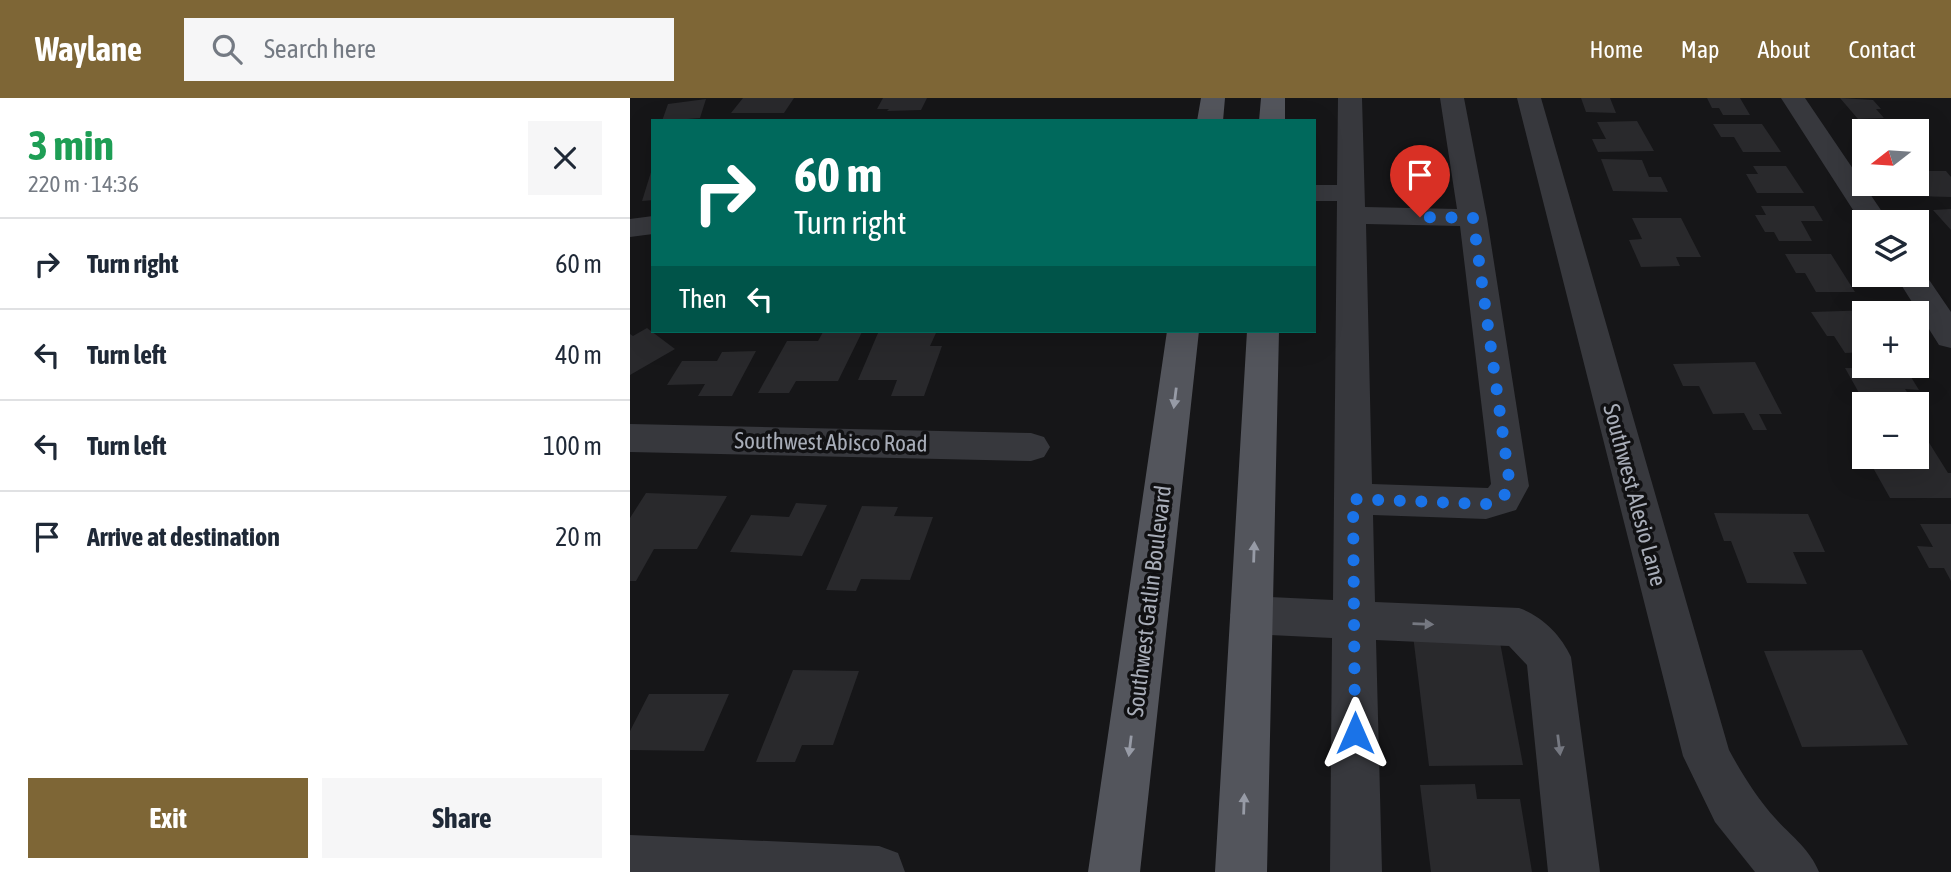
<!DOCTYPE html>
<html lang="en">
<head>
<meta charset="utf-8">
<style>
	body { margin:0; font-family:"Asap Condensed",sans-serif; background:#f6f6f7; color:#1f2937; height:100vh; display:flex; flex-direction:column; font-size:26px; white-space:nowrap }
	* { box-sizing:border-box; margin:0 }
	p { font-size:23px; color:#747a83 }
	.icon { flex:none; width:38px; height:38px; fill:none; stroke:currentColor; stroke-width:2; stroke-linecap:round; stroke-linejoin:round }
	.map { position:relative; flex:1; overflow:hidden }
	.details { display:flex; flex-direction:column; background:#fff; width:630px }
	.details>* { flex:none }
	.hud { position:absolute; left:21px; top:21px; width:665px; height:214px; border-radius:0px; box-shadow:0 7px 28px #0002; background:#00695c; color:#fff; overflow:hidden }
	.needle { width:46px; rotate:253deg }
	.fabs { position:absolute; left:1222px; top:21px; display:grid; gap:14px }
	.fabs a { display:grid; place-items:center; width:77px; height:77px; border-radius:0px; background:#fff; box-shadow:0 7px 28px #0002; font-size:35px }
	.pin { position:absolute; display:grid; place-items:center; width:60px; height:60px; color:#fff; margin:-72px -30px; border-radius:50% 50% 50% 0; rotate:-45deg; box-shadow:0 0 7px #0007 }
	.pin .icon { rotate:45deg }
	.me { position:absolute; width:77px; margin:-38px; rotate:0deg; stroke-linejoin:round; filter:drop-shadow(0 0 5px #0008) }
	.turn { display:flex; align-items:center; gap:24px; height:147px; padding:0 28px; font-size:32px }
	.turn .icon { width:91px; height:91px; stroke-width:2.5 }
	.turn b { display:block; font-size:49px; line-height:60px }
	.then { display:flex; align-items:center; height:66px; padding:0 28px; background:#0003; gap:14px; font-size:26px }
	.round { display:grid; place-items:center; flex:none; width:74px; height:74px; border-radius:0px; background:#f6f6f7 }
	.head { display:flex; align-items:center; justify-content:space-between; height:119px; padding:0 28px }
	h1 { font-size:42px; font-weight:700; line-height:52px; color:#1e9e55 }
	.button { display:flex; gap:14px; margin-top:auto; padding:14px 28px }
	.button a { flex:1; height:80px; border-radius:0px; background:#7e6636; color:#fff; font-size:28px; font-weight:700; line-height:80px; text-align:center }
	.button a+a { background:#f6f6f7; color:#1f2937 }
	ul { padding:0; list-style:none }
	li { display:flex; align-items:center; gap:21px; height:91px; padding:0 28px; border-top:2px solid #e0e1e3 }
	li div { flex:1 }
	li b { display:block; font-size:26px }
	li em { font-style:normal }
	header { display:flex; align-items:center; gap:42px; box-sizing:border-box; height:98px; padding:0 35px; background:#7e6636; color:#fff }
	header strong { font-size:33px }
	nav { display:flex; gap:38px; margin-inline-start:auto; font-size:24px }
	.search { width:490px; height:63px; background:#f6f6f7; display:flex; align-items:center; gap:18px; box-sizing:border-box; padding:0 24px; border-radius:0px; color:#747a83; font-size:26px }
	main { display:flex; flex:1; min-height:0 }
	.map>svg:first-child { display:block }
	.building { fill:#29292c }
	.lines { fill:none; stroke-linecap:round; stroke-linejoin:round }
	.minor { fill:#37383d; fill-rule:evenodd }
	.major { fill:#53555c; fill-rule:evenodd }
	.oneway { fill:#979ba6 }
	.oneway2 { fill:#757881 }
	.route { stroke:#1a73e8; stroke-width:12; stroke-dasharray:0 21.6 }
	.labels { text-anchor:middle; dominant-baseline:central; stroke-width:7; stroke-linejoin:round; paint-order:stroke }
	.street-label { font-size:23px; fill:#a8adb8; stroke:#111113 }
</style>
</head>
<body>
<header>
<strong>Waylane</strong>
<div class="search"><svg class="icon" aria-label="search" viewBox="0 0 24 24"><circle cx="10" cy="10" r="6"/><path d="M15 15l6 6"/></svg>Search here</div>
<nav><a>Home</a><a>Map</a><a>About</a><a>Contact</a></nav>
</header>
<main>
<section class="details">
<div class="head"><div><h1>3 min</h1><p>220 m · 14:36</p></div><a class="round"><svg class="icon" aria-label="close" viewBox="0 0 24 24"><path d="M6 6l12 12M18 6L6 18"/></svg></a></div>
<ul>
<li><svg class="icon" aria-label="right" viewBox="0 0 24 24"><path d="M7 20v-9h11M14 6l5 5-5 5"/></svg><div><b>Turn right</b></div><em>60 m</em></li>
<li><svg class="icon" aria-label="left" viewBox="0 0 24 24"><path d="M17 20v-9H6M10 6l-5 5 5 5"/></svg><div><b>Turn left</b></div><em>40 m</em></li>
<li><svg class="icon" aria-label="left" viewBox="0 0 24 24"><path d="M17 20v-9H6M10 6l-5 5 5 5"/></svg><div><b>Turn left</b></div><em>100 m</em></li>
<li><svg class="icon" aria-label="arrive" viewBox="0 0 24 24"><path d="M6 21V4h12l-3 4 3 4H6"/></svg><div><b>Arrive at destination</b></div><em>20 m</em></li>
</ul>
<div class="button"><a>Exit</a><a>Share</a></div>
</section>
<div class="map">
<svg width="1321" height="774" viewBox="0 0 1321 774">
	<rect width="100%" height="100%" fill="#161618"/>
	<!-- building -->
	<path class="building" d="M113,0H164L154,15H101Z
		M253,0H297L291,12L257,13L259,11H247Z
		M951,0H980L986,15L956,14Z
		M1077,0H1110L1120,17H1093L1089,10H1082Z
		M1210,0L1243,2L1251,11H1246L1254,20L1228,21Z
		M76,1L70,20L32,23L38,6Z
		M1007,23L1024,53L968,54L962,41H976L967,24Z
		M1083,26H1132L1151,54H1113L1104,39H1091Z
		M1239,28L1287,29L1298,44H1286V33H1243Z
		M971,61L1012,62L1019,79H1031L1038,94L983,93Z
		M1123,68H1156L1174,95H1127L1116,76H1128Z
		M22,71L23,102L12,103Z
		M1286,73H1316L1321,79V99L1285,98L1275,86H1286V79H1291Z
		M1131,108H1184L1193,123H1171L1182,143H1149L1144,134H1135L1125,117H1136Z
		M1321,111V132L1303,112Z
		M1002,120H1051L1071,159H1046L1050,168L1011,169L999,142L1012,141Z
		M1155,156H1201L1225,194H1186L1175,175H1166Z
		M1244,212L1247,215H1234V254L1215,255L1204,238H1197L1181,214Z
		M17,230L45,251L0,277V236L3,238Z
		M193,234H232L208,283H166L159,295H128L157,243H188Z
		M248,235H306L300,248H312L294,298H261L267,282H228Z
		M126,253L102,298H68L75,286L37,287L52,263H87L92,254Z
		M1125,264L1152,316H1129L1137,332H1123L1114,315L1083,316L1069,288H1053L1043,266Z
		M1215,270L1276,271L1289,292L1275,291L1285,306H1241L1238,302H1233Z
		M1286,335H1293L1318,375H1321V400H1260L1237,359H1286Z
		M16,395L97,398L67,451H24L6,483H0V420Z
		M166,405L197,407L172,458L100,454L121,417L159,419Z
		M232,408L268,409L264,418L303,419L280,482L231,481L226,493L196,492Z
		M1084,415L1178,416L1195,454H1163L1177,486L1117,485L1101,443H1094Z
		M1290,426H1321V483L1314,470H1299L1287,448L1303,449Z
		M782,529L869,539L893,667L799,668Z
		M1232,552L1278,647L1172,649L1134,553Z
		M163,572L229,573L203,647H172L165,664H126Z
		M19,596H99L74,653L0,652V633Z
		M845,686L847,701H890L902,774H801L790,687Z"/>
	<g class="lines">
		<!-- minor -->
		<path class="minor" d="M708,0H732L735,109L827,111L810,0H834L857,120L899,388L886,412L856,421L743,417L745,504L889,510C912,518 931,537 941,559L970,774H918L897,567L879,548L746,542L752,774H700L702,540L622,536L607,530L600,517L607,504L622,498L703,502L707,103H684V87H707ZM736,126L830,128L861,386L858,390L742,386Z
			M887,0H911L1099,652C1112,676 1127,700 1145,720C1162,739 1179,750 1189,774H1125L1085,724L1053,658Z
			M1151,0H1175L1259,124H1234V129Z
			M23,118V136L0,139V121Z
			M1286,169L1291,170L1321,214V250L1309,247L1265,177H1286Z
			M0,326L401,335L414,339L420,349L414,359L401,363L0,354Z
			M0,737L249,748L268,755L275,774H0Z"/>
		<!-- major -->
		<path class="major" d="M571,0H595L593,23H567Z
			M631,0H655V23H629Z
			M537,233H569L510,774H458Z
			M617,233H649L637,774H585Z"/>
	</g>
	<!-- one-way arrows -->
	<defs><path id="oneway-solid" d="M-6-.8H1V-3.2L6.5 0L1 3.2V.8H-6Z" transform="scale(1.75)"/></defs>
	<g class="oneway">
		<use href="#oneway-solid" transform="translate(545 300) rotate(97)"/>
		<use href="#oneway-solid" transform="translate(624 454) rotate(-88)"/>
		<use href="#oneway-solid" transform="translate(500 648) rotate(97)"/>
		<use href="#oneway-solid" transform="translate(614 706) rotate(-88)"/>
	</g>
	<g class="oneway2">
		<use href="#oneway-solid" transform="translate(793 526) rotate(2)"/>
		<use href="#oneway-solid" transform="translate(929 647) rotate(83)"/>
	</g>
	<g class="lines">
		<!-- route -->
		<path class="route" d="M725,635L723,401L856,406L872,401L880,388L843,120L790,119"/>
	</g>
	<g class="labels">
		<!-- street labels -->
		<g class="street-label">
			<text transform="translate(201 344) rotate(1)">Southwest Abisco Road</text>
			<text transform="translate(1005 397) rotate(75)">Southwest Alesio Lane</text>
			<text transform="translate(519 503) rotate(-83)">Southwest Gatlin Boulevard</text>
		</g>
	</g>
</svg>
<div class="fabs">
<a><svg class="needle" viewBox="-14 -14 28 28"><path d="M0-13l5 13h-10z" fill="#e53935"/><path d="M0 13l5-13h-10z" fill="#747a83"/></svg></a>
<a><svg class="icon" aria-label="layers" viewBox="0 0 24 24"><path d="M12 4l9 5-9 5-9-5zM3 14l9 5 9-5"/></svg></a>
<a>+</a>
<a>−</a>
</div>
<div class="pin" style="left:790px;top:119px;background:#d93025"><svg class="icon" aria-label="arrive" viewBox="0 0 24 24"><path d="M6 21V4h12l-3 4 3 4H6"/></svg></div>
<svg class="me" style="left:725px;top:635px" viewBox="-20 -20 40 40"><path d="M0-17L14 15 0 8-14 15z" fill="#1a73e8" stroke="#fff" stroke-width="4"/></svg>
<div class="hud">
<div class="turn"><svg class="icon" aria-label="right" viewBox="0 0 24 24"><path d="M7 20v-9h11M14 6l5 5-5 5"/></svg><div><b>60 m</b>Turn right</div></div>
<div class="then">Then<svg class="icon" aria-label="left" viewBox="0 0 24 24"><path d="M17 20v-9H6M10 6l-5 5 5 5"/></svg></div>
</div>
</div>
</main>
</body>
</html>
